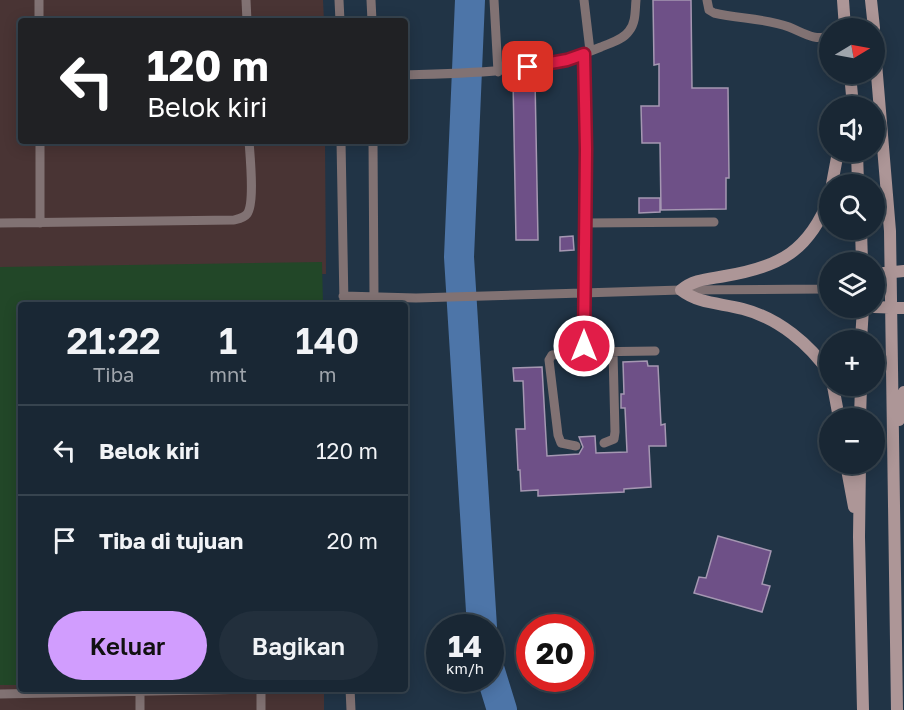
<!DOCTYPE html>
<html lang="id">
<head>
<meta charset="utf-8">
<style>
	body { margin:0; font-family:"Golos Text",sans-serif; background:#222f3c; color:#f1f3f6; height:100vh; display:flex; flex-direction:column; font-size:22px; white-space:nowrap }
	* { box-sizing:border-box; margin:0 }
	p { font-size:20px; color:#9fa5ac }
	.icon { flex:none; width:33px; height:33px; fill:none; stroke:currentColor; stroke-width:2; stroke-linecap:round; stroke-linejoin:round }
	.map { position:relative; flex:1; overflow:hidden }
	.details { position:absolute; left:18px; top:302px; width:390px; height:390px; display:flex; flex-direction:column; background:#192734; border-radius:6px; box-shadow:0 3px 15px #0003,0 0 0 2px #37444f }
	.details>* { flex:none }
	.hud { position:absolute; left:18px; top:18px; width:390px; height:126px; border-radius:6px; box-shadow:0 3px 15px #0003,0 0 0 2px #37444f; background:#202124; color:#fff; overflow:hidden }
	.needle { width:39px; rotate:80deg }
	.tools { position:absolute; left:819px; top:18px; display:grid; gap:12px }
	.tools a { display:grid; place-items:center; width:66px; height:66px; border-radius:50%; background:#192734; box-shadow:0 3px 15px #0003,0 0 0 2px #37444f; font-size:30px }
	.speed { position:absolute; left:426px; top:614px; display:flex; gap:12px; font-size:30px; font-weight:700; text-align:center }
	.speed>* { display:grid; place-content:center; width:78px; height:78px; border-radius:50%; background:#192734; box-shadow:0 3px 15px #0003,0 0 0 2px #37444f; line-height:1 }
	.speed small { font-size:15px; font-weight:400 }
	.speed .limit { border:9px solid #d22; background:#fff; color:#111 }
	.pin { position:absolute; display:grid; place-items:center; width:51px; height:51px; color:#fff; margin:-26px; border-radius:12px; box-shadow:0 3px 9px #0006 }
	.me { position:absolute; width:66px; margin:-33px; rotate:0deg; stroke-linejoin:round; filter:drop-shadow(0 0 4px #0008) }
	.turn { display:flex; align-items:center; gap:21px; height:126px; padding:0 30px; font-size:27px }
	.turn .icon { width:78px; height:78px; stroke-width:2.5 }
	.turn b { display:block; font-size:42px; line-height:51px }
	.eta { display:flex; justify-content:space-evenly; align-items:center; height:102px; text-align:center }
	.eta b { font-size:36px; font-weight:600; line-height:42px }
	.action { display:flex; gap:12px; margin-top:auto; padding:12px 30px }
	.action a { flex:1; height:69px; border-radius:36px; background:#d19dfe; color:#111; font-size:24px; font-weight:600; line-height:69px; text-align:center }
	.action a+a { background:#222f3c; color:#f1f3f6 }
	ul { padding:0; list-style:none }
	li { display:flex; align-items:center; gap:18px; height:90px; padding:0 30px; border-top:2px solid #37444f }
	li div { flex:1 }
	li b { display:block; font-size:22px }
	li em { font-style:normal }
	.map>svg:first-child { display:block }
	.industrial { fill:#493434 }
	.green { fill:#224728 }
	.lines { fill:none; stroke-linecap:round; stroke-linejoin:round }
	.river { stroke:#4d75a8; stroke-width:30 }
	.building { fill:#6e5087; stroke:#a597b2; stroke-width:1.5 }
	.lane { stroke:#817273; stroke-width:9 }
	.secondary { stroke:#ad9697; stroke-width:12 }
	.route-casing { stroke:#92132f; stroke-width:15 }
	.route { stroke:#e11d48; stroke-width:10 }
</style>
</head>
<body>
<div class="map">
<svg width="904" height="710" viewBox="0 0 904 710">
	<rect width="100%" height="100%" fill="#213446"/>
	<!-- industrial -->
	<path class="industrial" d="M0,0H323L324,21H21V141H325L326,274L0,278Z
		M0,480H21V688L324,689V710H0Z"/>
	<!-- green -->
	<path class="green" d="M322,262L323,304H21V685H0V267Z"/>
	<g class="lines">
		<!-- river -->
		<path class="river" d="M470,0L459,257L482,627
			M490,671L502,710"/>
	</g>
	<!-- building -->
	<path class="building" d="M653,0H691L692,88H728L729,178H726V209L661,210L660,143H642L641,106H659V64L654,65Z
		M535,79L538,240H516L513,80Z
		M639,198H660V212L639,213Z
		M573,236L574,250L560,251V237Z
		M647,361L648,366H658L661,425L665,424L666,446H649L651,487L624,489V492L538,496V490L521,491L520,470H518L516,429H525L523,381H514L513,368L542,367L547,456L579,454L583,447L579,437L595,436L596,453L627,452L625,408H621V394H624L623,362Z
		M718,536L771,551L762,584L770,586L762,612L694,593L699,577L706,578Z"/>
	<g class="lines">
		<!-- lane -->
		<path class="lane" d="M39,0V21
			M246,0L247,21
			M339,0L340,21
			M371,0L372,21
			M494,0L498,72
			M584,0L590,51
			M707,0L709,10L714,13C739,19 765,18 789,27C804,33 814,41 830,36
			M584,54L586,149L584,352
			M405,75C472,73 538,73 601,47C610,43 623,40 629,31C636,23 635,10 636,0
			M40,141V223
			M341,141L344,304
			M373,141L374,296
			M0,223L234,220C238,219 244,218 247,214C255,204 250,156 249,141
			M585,223L714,222
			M343,296L416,298L681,290L824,289L830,287
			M604,443L614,439L615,432L613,352
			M576,446L561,443L558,435L549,360L552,355L584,352L655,351
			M140,688V710
			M261,688V710
			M350,688L351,710
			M0,694L261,689"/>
		<!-- secondary -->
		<path class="secondary" d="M843,0L845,28
			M871,0L874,28
			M874,39L890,231L897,710
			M850,74L853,106
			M857,152L858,184
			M832,184L838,152
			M830,197C809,251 780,267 725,276C709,279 694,279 681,290C699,304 721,303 743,309C778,318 810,344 830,374
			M861,230L862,262
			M874,274L904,271
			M874,307L904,308
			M861,340L863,308
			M833,386L839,418
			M860,418L861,386
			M899,420L904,392
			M846,464L854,507
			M860,464L859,537L863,710"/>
	</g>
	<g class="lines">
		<defs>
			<path id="route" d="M528,67L567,60L584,54L586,149L584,346"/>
		</defs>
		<!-- route casing -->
		<use href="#route" class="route-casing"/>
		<!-- route -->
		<use href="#route" class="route"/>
	</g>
</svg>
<div class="tools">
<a><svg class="needle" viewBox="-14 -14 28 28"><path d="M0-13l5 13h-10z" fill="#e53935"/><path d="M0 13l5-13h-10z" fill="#9fa5ac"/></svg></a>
<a><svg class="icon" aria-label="sound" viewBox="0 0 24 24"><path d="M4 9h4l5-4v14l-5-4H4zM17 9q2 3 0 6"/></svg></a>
<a><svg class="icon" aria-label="search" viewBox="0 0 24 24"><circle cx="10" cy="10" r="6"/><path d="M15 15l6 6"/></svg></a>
<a><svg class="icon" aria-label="layers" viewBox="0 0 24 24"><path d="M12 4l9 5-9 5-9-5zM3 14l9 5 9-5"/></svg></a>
<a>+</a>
<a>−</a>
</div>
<div class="speed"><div>14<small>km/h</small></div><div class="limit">20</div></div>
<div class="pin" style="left:528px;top:67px;background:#d93025"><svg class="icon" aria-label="arrive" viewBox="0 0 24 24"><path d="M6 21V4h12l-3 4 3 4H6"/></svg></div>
<svg class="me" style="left:584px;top:346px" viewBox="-20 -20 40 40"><circle r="17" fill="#e11d48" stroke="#fff" stroke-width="3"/><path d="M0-11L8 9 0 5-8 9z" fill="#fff"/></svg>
<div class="hud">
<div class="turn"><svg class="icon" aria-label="left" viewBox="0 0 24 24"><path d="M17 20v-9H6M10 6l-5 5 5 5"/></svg><div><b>120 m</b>Belok kiri</div></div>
</div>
<section class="details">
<div class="eta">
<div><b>21:22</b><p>Tiba</p></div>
<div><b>1</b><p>mnt</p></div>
<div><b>140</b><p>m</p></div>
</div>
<ul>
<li><svg class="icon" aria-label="left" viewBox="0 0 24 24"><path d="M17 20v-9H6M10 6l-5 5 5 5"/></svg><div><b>Belok kiri</b></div><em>120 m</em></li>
<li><svg class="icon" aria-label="arrive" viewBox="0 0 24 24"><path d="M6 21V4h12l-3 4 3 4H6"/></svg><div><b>Tiba di tujuan</b></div><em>20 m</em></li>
</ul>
<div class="action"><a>Keluar</a><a>Bagikan</a></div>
</section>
</div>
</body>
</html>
